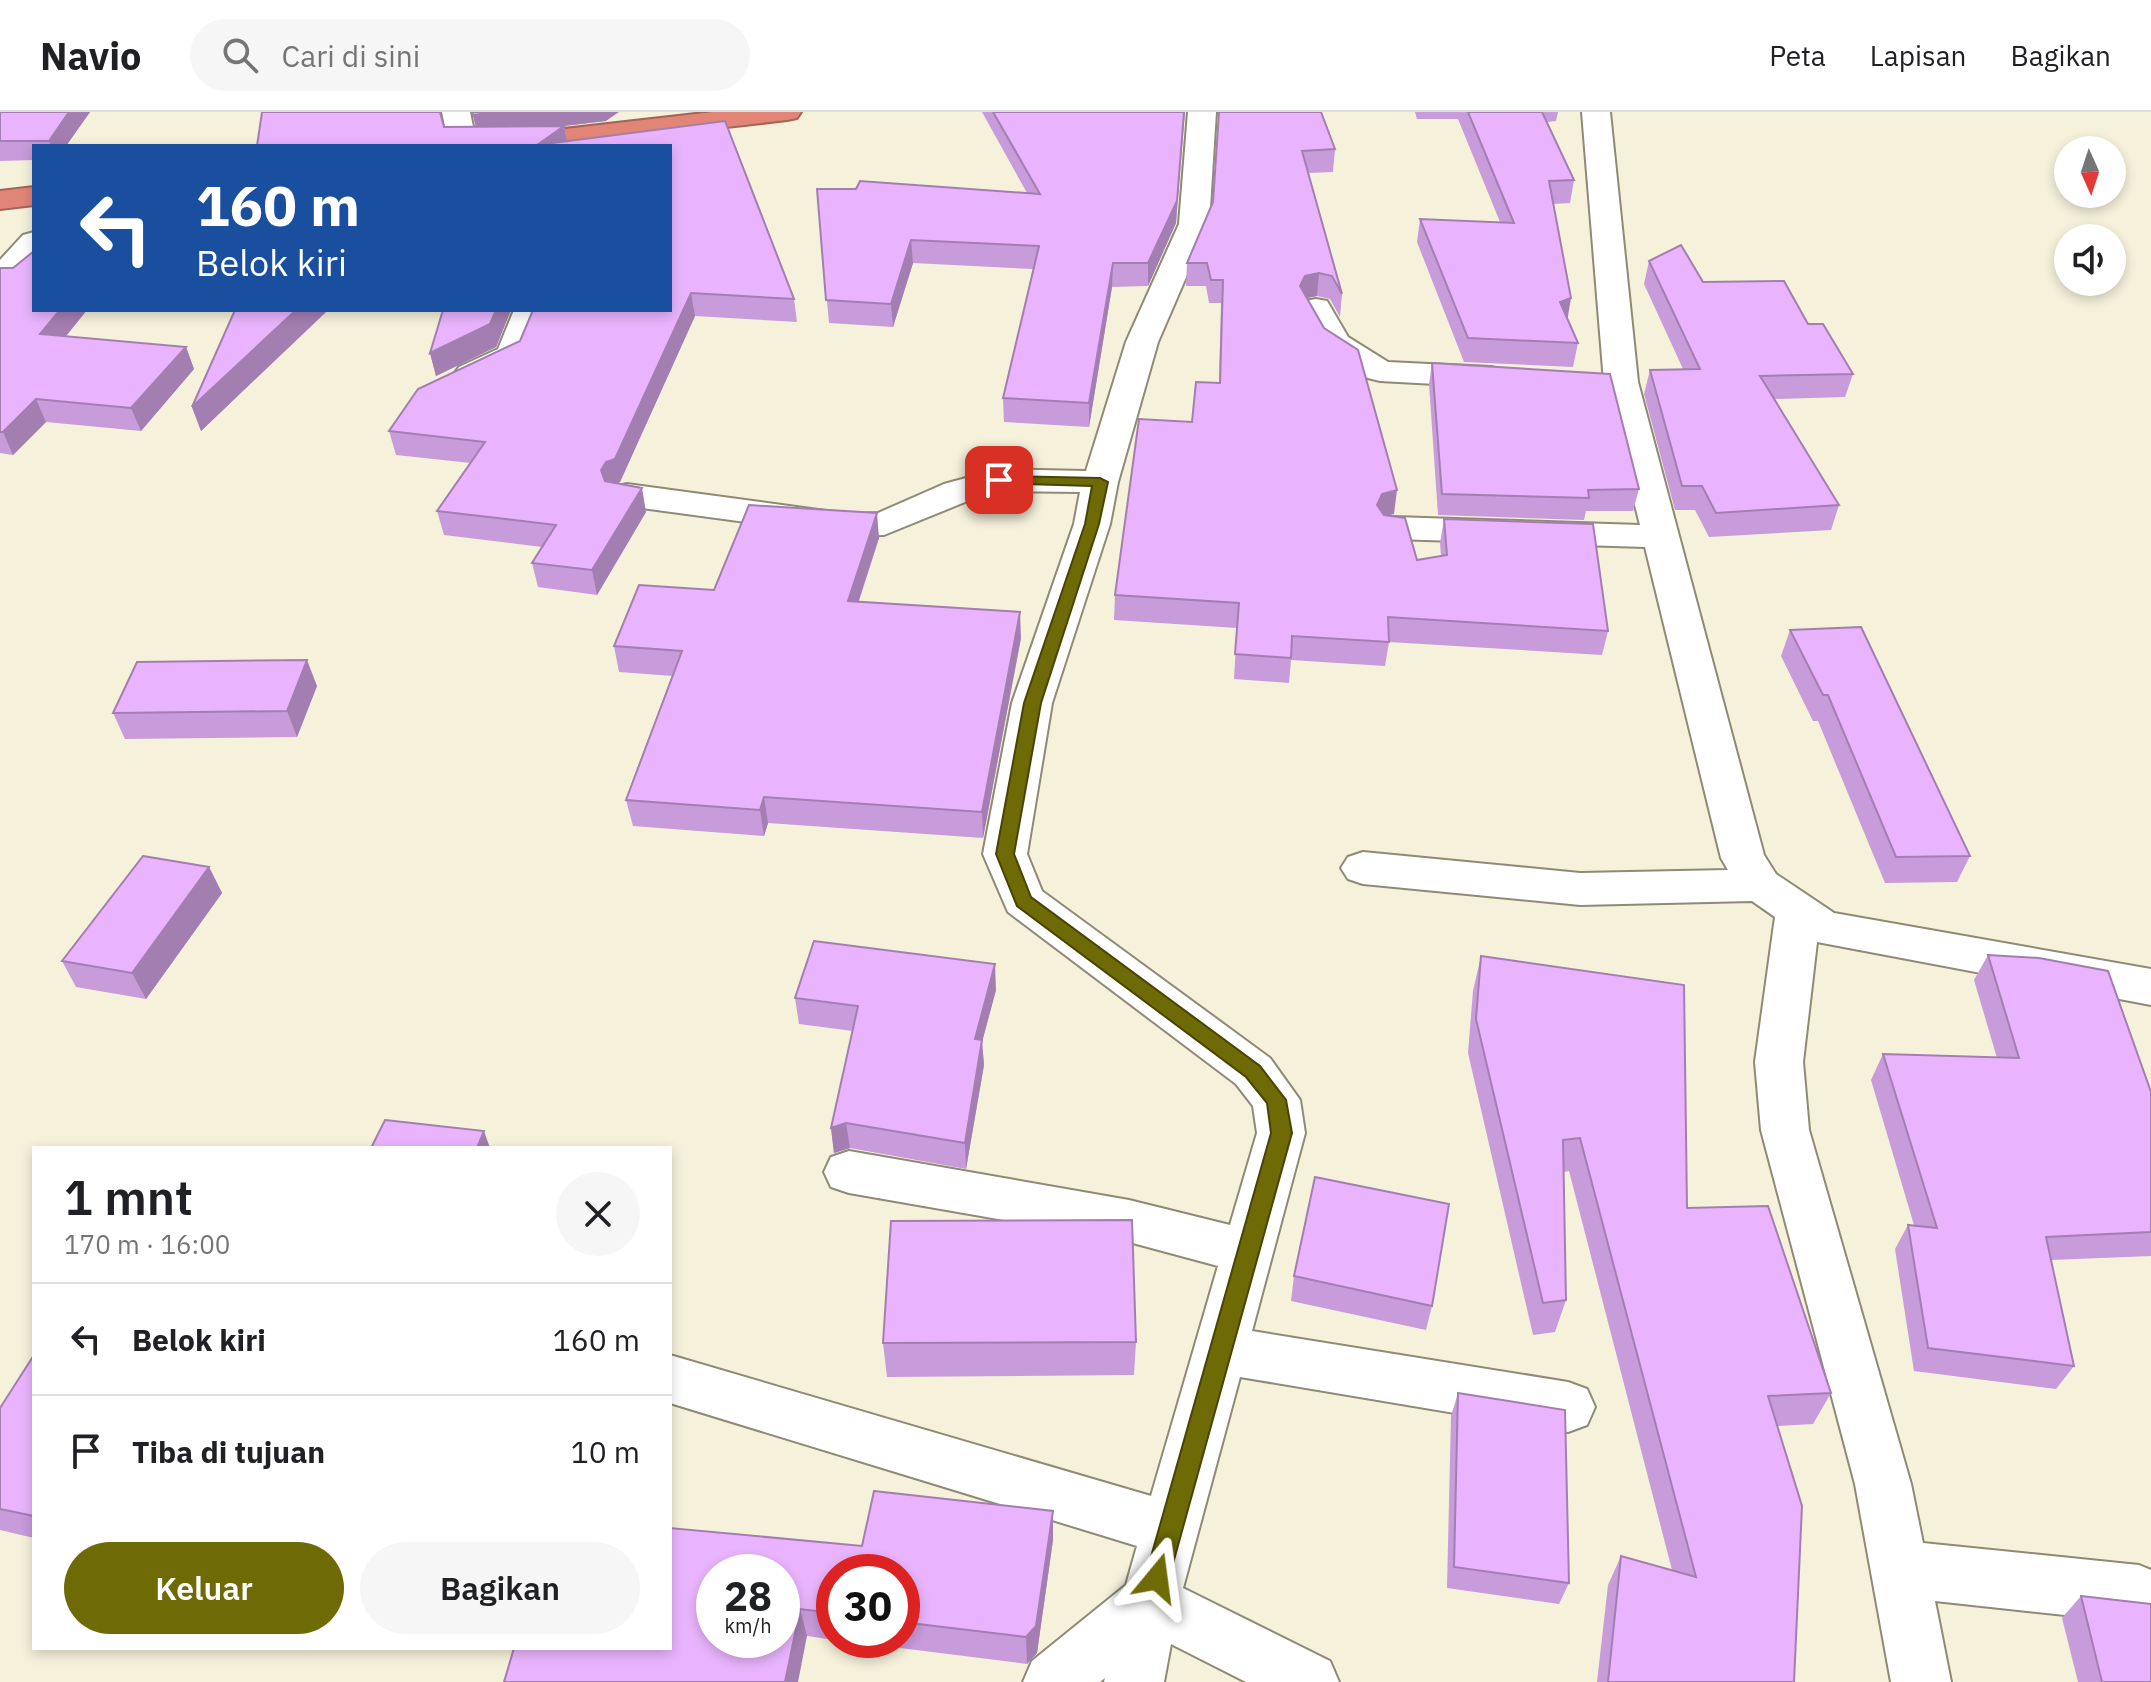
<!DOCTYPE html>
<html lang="id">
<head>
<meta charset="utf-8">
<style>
	body { margin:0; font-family:"IBM Plex Sans",sans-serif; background:#f6f6f6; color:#202124; height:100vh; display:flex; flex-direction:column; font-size:30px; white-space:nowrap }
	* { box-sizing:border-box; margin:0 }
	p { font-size:26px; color:#757577 }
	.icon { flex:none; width:44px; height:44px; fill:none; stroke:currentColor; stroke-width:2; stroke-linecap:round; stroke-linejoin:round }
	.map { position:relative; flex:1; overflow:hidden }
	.side { position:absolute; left:32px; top:1034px; width:640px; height:504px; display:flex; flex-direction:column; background:#fff; border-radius:0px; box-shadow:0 4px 12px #0003 }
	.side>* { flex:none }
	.hud { position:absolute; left:32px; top:32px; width:640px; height:168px; border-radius:0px; box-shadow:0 4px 12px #0003; background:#1a4fa0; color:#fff; overflow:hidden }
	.needle { width:52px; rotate:177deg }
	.tools { position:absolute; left:2054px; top:24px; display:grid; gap:16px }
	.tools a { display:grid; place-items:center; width:72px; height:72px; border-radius:50%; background:#fff; box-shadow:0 4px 12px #0003; font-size:40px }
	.speed { position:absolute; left:696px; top:1442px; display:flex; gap:16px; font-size:40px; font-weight:700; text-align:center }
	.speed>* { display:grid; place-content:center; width:104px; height:104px; border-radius:50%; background:#fff; box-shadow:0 4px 12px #0003; line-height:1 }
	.speed small { font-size:20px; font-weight:400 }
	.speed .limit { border:12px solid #d22; background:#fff; color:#111 }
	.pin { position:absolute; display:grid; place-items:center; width:68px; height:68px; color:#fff; margin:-34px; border-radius:16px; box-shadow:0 4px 12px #0006 }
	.me { position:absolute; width:88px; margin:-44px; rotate:16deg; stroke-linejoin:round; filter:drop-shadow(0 0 6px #0008) }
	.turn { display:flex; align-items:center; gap:28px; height:168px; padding:0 32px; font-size:36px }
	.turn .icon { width:104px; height:104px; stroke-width:2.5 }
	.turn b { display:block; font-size:56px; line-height:68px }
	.round { display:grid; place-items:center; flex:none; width:84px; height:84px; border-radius:42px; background:#f6f6f6 }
	.summary { display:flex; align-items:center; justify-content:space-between; height:136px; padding:0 32px }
	h1 { font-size:48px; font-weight:600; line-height:60px }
	.button { display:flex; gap:16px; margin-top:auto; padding:16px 32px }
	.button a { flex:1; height:92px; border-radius:48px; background:#6e6a06; color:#fff; font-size:32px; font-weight:600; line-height:92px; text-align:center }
	.button a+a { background:#f6f6f6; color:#202124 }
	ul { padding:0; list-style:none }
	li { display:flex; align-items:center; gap:24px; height:112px; padding:0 32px; border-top:2px solid #e0e0e0 }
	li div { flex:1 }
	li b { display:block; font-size:30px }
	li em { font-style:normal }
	header { display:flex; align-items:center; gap:48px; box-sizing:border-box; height:112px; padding:0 40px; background:#fff; border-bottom:2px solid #e0e0e0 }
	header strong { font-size:38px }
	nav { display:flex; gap:44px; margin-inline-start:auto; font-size:28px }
	.search { width:560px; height:72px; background:#f6f6f6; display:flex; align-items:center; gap:20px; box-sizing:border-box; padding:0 28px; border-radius:44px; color:#757577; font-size:30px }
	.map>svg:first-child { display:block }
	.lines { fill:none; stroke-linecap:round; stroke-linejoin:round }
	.minor-casing { stroke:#8e8a76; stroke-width:4 }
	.highway-casing { stroke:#a36558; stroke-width:4 }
	.minor { fill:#fff; fill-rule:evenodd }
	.highway { fill:#e38576; fill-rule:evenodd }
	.wall { fill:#c89bda }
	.shaded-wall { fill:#a37eb1 }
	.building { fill:#e9b4fd; stroke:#a37eb1; stroke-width:2; fill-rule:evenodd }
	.route { fill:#6e6a06; stroke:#484504; stroke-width:2 }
</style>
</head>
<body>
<header>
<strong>Navio</strong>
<div class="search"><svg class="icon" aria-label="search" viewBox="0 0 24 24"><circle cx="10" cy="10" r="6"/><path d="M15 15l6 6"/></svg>Cari di sini</div>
<nav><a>Peta</a><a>Lapisan</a><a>Bagikan</a></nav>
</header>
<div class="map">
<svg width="2151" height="1570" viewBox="0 0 2151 1570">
	<rect width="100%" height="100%" fill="#f5f1db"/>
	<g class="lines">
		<defs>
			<path id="minor" d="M442,0H470L477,34H449Z
				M1188,0H1216L1209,112L1158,230L1118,370L1110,412L1052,591L1027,742L1042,779L1270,946L1300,988L1305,1021L1252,1219L1568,1270L1587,1277L1595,1295L1587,1313L1568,1320L1240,1265L1183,1476L1330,1549L1339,1570H1246L1171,1532L1164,1570H1104L1105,1566L1100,1570H1023L1032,1549L1126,1473L1137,1434L670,1291V1243L1151,1384L1218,1154L1129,1130L849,1081L831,1075L824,1060L831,1045L849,1039L1129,1088L1230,1113L1257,1021L1253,994L1236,972L1008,800L983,742L1012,591L1074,412L1080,380L1001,379L970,388L884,423L848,424L627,394L614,391L609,383L614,375L627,372L848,402L878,401L944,372L999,357L1086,359L1126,230L1179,112Z
				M1582,0H1610L1638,270L1764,743L1776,762L1834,801L2151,857V893L1817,830L1803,950L1809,1018L1911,1372L1923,1431L2139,1453L2151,1458V1506L2139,1511L1935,1489L1951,1570H1891L1855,1372L1761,1018L1755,950L1775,805L1752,789L1580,793L1363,772L1348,767L1341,756L1348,745L1363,740L1580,761L1728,758L1721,746L1645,435L1394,427L1381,424L1376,416L1381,408L1394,405L1640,413L1604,270Z
				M34,120V147L11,174L0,176V148L23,123Z
				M1316,187L1327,189L1348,225L1388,250L1491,255L1503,258L1508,265L1503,272L1491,275L1380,269L1368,266L1324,238L1300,196L1305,189Z
				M514,198H546L524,250C503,259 482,275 459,269L454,262L459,255L498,237Z"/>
			<path id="highway" d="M713,0H801L797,6L787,8L560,34H471L475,28L485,26Z
				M34,75V93L0,97V79Z"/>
		</defs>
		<!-- minor casing -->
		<use href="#minor" class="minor-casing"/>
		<!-- highway casing -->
		<use href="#highway" class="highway-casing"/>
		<!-- minor -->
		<use href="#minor" class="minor"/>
		<!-- highway -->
		<use href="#highway" class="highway"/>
	</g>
	<!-- wall -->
	<path class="wall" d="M0,0H90L66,34H34V48L0,49Z
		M472,0L606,9L564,14L567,29L794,187L797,210L695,204L620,370L618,371L646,400L597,483L538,475L532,451L542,435L444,423L437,399L471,351L396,343L389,319L670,198L257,34L444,15H476Z
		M982,0H1185L1176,111L1148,174L1112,175L1089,315L1004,310L1003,286L1033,157L913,151L893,215L829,211L817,77L1027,81Z
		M1219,0L1335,37L1333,60L1308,61L1342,182L1340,205L1330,187L1317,184L1307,186L1394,402L1389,403L1417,448L1441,444L1440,431L1444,407L1608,519L1602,543L1389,530L1385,554L1291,548L1289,571L1234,567L1237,516L1114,508L1115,483L1192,310L1219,271L1221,191H1209L1206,174H1186L1187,151L1213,90Z
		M1415,0H1558L1556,9L1547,10L1574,68L1570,91L1553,92L1567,207L1578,231L1573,255L1464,250L1417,130L1420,107L1500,110L1458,7H1417Z
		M1649,149L1808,212L1853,262L1845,285L1775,287L1839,393L1831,418L1709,425L1695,398H1675L1644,282L1650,258L1683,257L1644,172Z
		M0,156L34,198H87L66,224L186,235L194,257L141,319L46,310L13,343L0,341Z
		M235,198H511L496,235L436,264L430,241L443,199H327L201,319L192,295Z
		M1432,251L1639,377L1633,399H1586L1584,408L1438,403L1429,272Z
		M879,426L859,489L1021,526L983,726L768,711L764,724L633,714L626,688L673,564L619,560L614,534L714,478Z
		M1790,518L1970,744L1957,770L1885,771L1818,609H1813L1781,544Z
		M317,574L297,625L125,627L113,601Z
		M209,755L222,781L146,887L76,875L62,849Z
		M1988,843L2151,980V1144L2051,1148L2074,1254L2056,1277L1914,1259L1895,1137L1908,1113H1914L1871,968L1883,942L1997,946L1974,868Z
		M1481,844L1687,1096L1831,1281L1813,1312L1777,1314L1794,1570H1597L1608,1473L1621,1444L1672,1458L1569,1059L1564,1060L1566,1188L1555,1220L1533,1223L1468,941L1473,879Z
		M996,878L982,930L984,953L966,1057L850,1036L834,1041L831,1016L853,919L799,912L795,886Z
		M1294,1164L1432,1194L1426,1218L1291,1189Z
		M1136,1230L1134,1263L887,1265L883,1231Z
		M34,1243V1426L0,1418V1296Z
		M1458,1281L1569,1471L1559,1492L1447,1476L1451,1304Z
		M1053,1428L1037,1541L1027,1552L836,1528H902V1460H834V1528L807,1524L504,1570L862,1434Z
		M2081,1484L2151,1570H2078L2062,1506Z"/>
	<!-- shaded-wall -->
	<path class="shaded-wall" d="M69,0H90L66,34H51L49,29Z
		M495,0H619L606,9L478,24L473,3Z
		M1184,0L1176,111L1148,174V151Z
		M564,14L568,34L537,33Z
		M911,128L913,151L893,215L891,192Z
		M1113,151L1112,175L1089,315V291Z
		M1319,161L1317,184L1303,187L1300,174L1305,164Z
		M691,181L695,204L620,370L611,373L606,381L601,358Z
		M1571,186L1567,210L1560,190Z
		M60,198H87L50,244L40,222Z
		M296,198L327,199L201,319L192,295Z
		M496,198H511L496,235L436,264L430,241Z
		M186,235L194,257L141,319L131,296Z
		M36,287L46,310L13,343L3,320Z
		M642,376L646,400L597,483L592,458Z
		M1397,378L1394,402L1378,406L1377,393L1382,382Z
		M877,401L879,426L850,515L848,489Z
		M1020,500L1021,526L983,726L982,700Z
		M307,548L317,574L297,625L287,599Z
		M764,685L768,711L764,724L760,698Z
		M209,755L222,781L146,887L132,861Z
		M995,852L996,878L982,930L984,953L966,1057L965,1031L975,927Z
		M846,1011L850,1036L834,1041L831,1016Z
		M484,1019L490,1036H477Z
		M1053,1399V1428L1037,1541L1027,1552L1026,1525Z
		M800,1497L807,1524L798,1570H785Z"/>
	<!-- building -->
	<path class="building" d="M0,0H69L49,29H0Z
		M262,0H440L444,15L564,14L537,33L725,9L794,187L691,181L615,347L606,350L601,358L605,369L642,376L592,458L532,451L556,413L437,399L485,330L389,319L418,277L520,229L533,198H670V34H257Z
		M472,0H495L473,3Z
		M993,0H1184L1177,89L1148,151H1113L1089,291L1003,286L1039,134L911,128L891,192L826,188L817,77H856L860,69L1040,82Z
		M1219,0H1321L1335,37L1302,39L1342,182L1332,164L1319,161L1305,164L1300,174L1324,216L1358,238L1397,378L1382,382L1377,393L1384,403L1405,406L1417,448L1447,443L1444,407L1593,412L1608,519L1388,505L1389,530L1292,524L1291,546L1235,542L1239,491L1115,483L1139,307L1192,310L1196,270L1220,271L1223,168H1211L1207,151H1187L1213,90Z
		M1468,0H1542L1574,68L1549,69L1571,186L1560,190L1578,231L1468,226L1420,107L1514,111Z
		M1681,133L1703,170L1784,169L1808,212H1823L1853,262L1760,264L1839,393L1716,401L1702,374H1682L1650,258L1700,257L1649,149Z
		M34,139V198H60L40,222L186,235L131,296L36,287L3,320H0V156H13Z
		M235,198H296L192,295Z
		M443,198H496L490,212L430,241Z
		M1432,251L1610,262L1639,377L1588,378L1589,386L1442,382Z
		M749,393L877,401L848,489L1020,500L982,700L764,685L760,698L626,688L682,539L614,534L639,473L714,478Z
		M1861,515L1970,744L1896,745L1828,583H1823L1790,518Z
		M307,548L287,599L113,601L137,550Z
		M143,744L209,755L132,861L62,849Z
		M814,829L995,852L975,927L982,928L965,1031L846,1011L831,1016L858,894L795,886Z
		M1988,843L2039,846L2108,859L2151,980V1120L2046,1125L2074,1254L1928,1236L1908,1113L1937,1116L1883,942L2019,946Z
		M1481,844L1684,873L1687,1096L1768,1094L1831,1281L1768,1284L1802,1394L1794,1570H1608L1621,1444L1696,1465L1580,1026L1563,1028L1566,1188L1543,1191L1476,907Z
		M385,1008L484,1019L477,1036H371Z
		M1315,1065L1449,1092L1432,1194L1294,1164Z
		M1132,1108L1136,1230L883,1231L891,1109Z
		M34,1243V1404L0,1397V1296Z
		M1458,1281L1565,1298L1569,1471L1454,1455Z
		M874,1379L1053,1399L1036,1514L1026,1525L902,1510V1460H834V1501L800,1497L785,1570H504L514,1536H670V1416L862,1434ZM714,1460H782V1528H714Z
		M2081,1484L2151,1492V1570H2102Z"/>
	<!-- route -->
	<path class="route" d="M999,364L1100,366L1108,370L1099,412L1041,591L1014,742L1031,785L1260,954L1286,988L1292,1021L1169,1466L1166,1474L1157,1477L1149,1474L1145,1466L1271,1021L1267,991L1246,965L1017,794L996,742L1024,591L1085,412L1092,374L994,371V365Z"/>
</svg>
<div class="tools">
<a><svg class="needle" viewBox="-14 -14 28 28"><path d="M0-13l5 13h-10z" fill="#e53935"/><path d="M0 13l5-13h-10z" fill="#757577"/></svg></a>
<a><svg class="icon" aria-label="sound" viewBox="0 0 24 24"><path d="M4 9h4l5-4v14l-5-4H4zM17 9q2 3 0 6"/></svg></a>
</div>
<div class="speed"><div>28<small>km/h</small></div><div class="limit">30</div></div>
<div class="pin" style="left:999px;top:368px;background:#d93025"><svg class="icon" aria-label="arrive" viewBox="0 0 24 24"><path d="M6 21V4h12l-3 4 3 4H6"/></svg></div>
<svg class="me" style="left:1157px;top:1466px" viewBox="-20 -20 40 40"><path d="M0-17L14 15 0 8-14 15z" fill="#6e6a06" stroke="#fff" stroke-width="4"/></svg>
<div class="hud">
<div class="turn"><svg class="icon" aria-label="left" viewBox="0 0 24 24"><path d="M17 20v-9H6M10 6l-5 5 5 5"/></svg><div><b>160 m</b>Belok kiri</div></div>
</div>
<section class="side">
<div class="summary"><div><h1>1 mnt</h1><p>170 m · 16:00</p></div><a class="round"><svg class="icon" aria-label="close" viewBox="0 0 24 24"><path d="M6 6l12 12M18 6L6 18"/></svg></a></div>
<ul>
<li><svg class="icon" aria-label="left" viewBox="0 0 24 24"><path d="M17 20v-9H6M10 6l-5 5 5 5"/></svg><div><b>Belok kiri</b></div><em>160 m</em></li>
<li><svg class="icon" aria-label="arrive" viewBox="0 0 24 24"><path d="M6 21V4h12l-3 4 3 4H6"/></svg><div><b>Tiba di tujuan</b></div><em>10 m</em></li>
</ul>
<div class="button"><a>Keluar</a><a>Bagikan</a></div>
</section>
</div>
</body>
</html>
